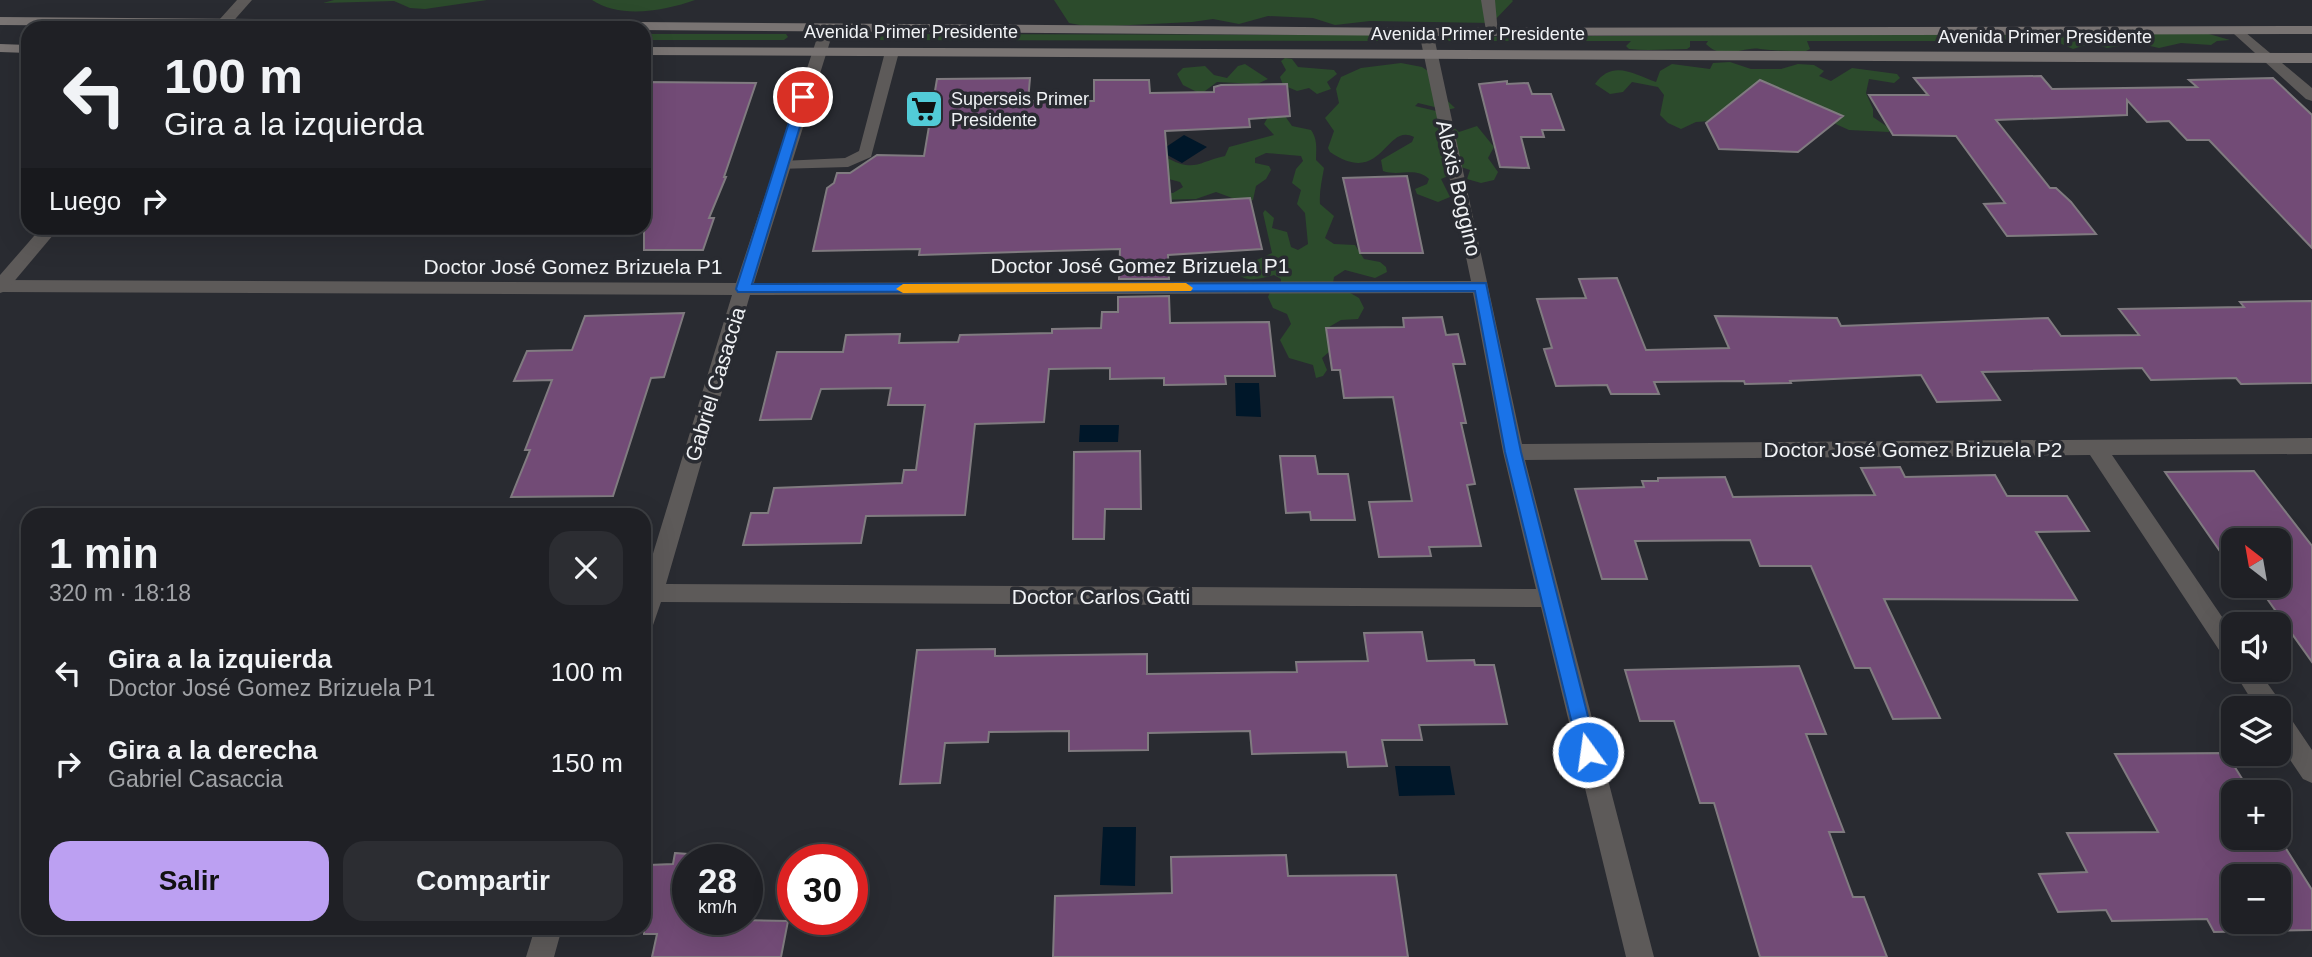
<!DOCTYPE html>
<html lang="es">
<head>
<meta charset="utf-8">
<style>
	body { margin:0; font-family:Helvetica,sans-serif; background:#2c2d32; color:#f1f3f6; height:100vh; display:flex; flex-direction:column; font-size:26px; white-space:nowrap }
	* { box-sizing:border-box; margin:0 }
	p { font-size:23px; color:#a1a3a7 }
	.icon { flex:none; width:38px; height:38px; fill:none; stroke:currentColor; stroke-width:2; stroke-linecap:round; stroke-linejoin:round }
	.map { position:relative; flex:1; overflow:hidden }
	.side { position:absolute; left:21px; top:508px; width:630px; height:427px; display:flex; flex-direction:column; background:#1f2025; border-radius:21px; box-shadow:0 7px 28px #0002,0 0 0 2px #3c3e42 }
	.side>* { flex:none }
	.guide { position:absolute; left:21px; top:21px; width:630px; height:214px; border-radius:21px; box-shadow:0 7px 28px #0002,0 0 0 2px #3c3e42; background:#1f2025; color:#f1f3f6; overflow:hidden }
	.needle { width:46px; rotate:329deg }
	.tools { position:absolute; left:2221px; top:528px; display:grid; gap:14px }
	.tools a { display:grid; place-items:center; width:70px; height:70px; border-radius:14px; background:#1f2025; box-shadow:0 7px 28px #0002,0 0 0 2px #3c3e42; font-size:35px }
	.speed { position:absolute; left:672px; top:844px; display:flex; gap:14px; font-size:35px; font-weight:700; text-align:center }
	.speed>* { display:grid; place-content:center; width:91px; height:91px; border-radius:50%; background:#1f2025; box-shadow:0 7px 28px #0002,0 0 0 2px #3c3e42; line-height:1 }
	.speed small { font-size:18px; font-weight:400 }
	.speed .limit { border:10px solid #d22; background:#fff; color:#111 }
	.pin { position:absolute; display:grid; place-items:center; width:60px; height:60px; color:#fff; margin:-30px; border:4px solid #fff; border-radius:50%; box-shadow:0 2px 7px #0007 }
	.me { position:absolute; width:77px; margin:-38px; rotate:346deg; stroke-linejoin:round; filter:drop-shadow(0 0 5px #0008) }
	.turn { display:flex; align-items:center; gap:24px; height:147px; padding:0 28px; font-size:32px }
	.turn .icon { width:91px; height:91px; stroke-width:2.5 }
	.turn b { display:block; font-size:49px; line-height:60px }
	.then { display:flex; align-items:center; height:66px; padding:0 28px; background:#0003; gap:14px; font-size:26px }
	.round { display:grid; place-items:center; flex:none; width:74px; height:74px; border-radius:21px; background:#2c2d32 }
	.headline { display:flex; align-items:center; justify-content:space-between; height:119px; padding:0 28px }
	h1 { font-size:42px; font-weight:700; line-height:52px }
	.cta { display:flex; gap:14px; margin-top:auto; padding:14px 28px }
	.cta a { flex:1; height:80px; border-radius:21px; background:#bca0f2; color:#111; font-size:28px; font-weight:700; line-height:80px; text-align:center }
	.cta a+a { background:#2c2d32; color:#f1f3f6 }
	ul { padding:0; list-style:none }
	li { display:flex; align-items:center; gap:21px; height:91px; padding:0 28px }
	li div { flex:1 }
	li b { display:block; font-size:26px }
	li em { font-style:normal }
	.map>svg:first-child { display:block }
	.green { fill:#2c4b2c }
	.water { fill:#001729 }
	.building { fill:#724b76; stroke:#807b80; stroke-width:2; fill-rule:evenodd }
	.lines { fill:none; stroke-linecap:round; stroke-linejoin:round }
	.service { fill:#5d5a59; fill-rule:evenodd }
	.minor { fill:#5d5a59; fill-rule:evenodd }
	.tertiary { fill:#5d5a59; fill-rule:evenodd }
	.secondary { fill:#797473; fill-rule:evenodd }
	.route { fill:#1a73e8; stroke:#114b97; stroke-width:2 }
	.slow { fill:#f59e0b }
	.labels { text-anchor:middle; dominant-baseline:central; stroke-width:7; stroke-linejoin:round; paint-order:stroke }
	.far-street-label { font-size:18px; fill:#f0f2f5; stroke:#292b31 }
	.far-poi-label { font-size:18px; fill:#f0f2f5; stroke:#292b31; text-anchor:start }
	.street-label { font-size:21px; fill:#f0f2f5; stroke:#292b31 }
</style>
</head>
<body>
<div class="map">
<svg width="2312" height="957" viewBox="0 0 2312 957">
	<rect width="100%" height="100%" fill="#292b31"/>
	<!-- green -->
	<path class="green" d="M334,0H487L425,9L410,8L394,1L323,3Z
		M592,0H695C664,11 620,19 592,0Z
		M1054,0H1512L1513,1L1492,23L1370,21L1335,25L1313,18L1268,16L1239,24L1213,19L1192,22L1090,27L1069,23Z
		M2158,32L2209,34L2230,40L2217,41L2211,45L2181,43L2159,48L2137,43L2107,48L2092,43L2073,49L2055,41H1807L1810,49L1806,51C1790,51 1775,51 1760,49C1743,46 1724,62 1706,44L1708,41H1690V47L1687,49C1668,49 1649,51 1629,49L1626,46L1631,41H1449L1444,37L2061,33L2152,35Z
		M644,34H786L788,37L784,40H644Z
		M844,34L1387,35L1391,37L1387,41L839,40V36Z
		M1285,58L1292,59L1298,67L1334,70L1337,74L1327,82L1331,89L1317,94L1309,88L1297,91L1283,85L1280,77L1286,70L1281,61Z
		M1730,62L1751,69H1781L1798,64L1814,65L1824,71L1819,76L1831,81L1852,68L1897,74L1900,78L1894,83L1869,79L1866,93L1873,109V117L1889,128V132L1849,130L1829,121L1800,97L1774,86L1753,87L1711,121L1696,122L1681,129L1668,123L1660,115L1664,95L1658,87L1632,82L1623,92L1610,94L1595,84C1612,59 1634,74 1656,82L1660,71L1672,64L1710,69L1713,63Z
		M1401,63L1422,67L1431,73L1433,87L1455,108L1447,110L1418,103L1415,106L1436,111L1459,132L1477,126L1494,147L1488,158L1498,172L1494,180L1481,183L1467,179L1470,170L1458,166L1453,174L1441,179L1450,197L1438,202L1417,194L1415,189L1427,184L1429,179C1415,166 1400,177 1383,171L1381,160L1412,142L1414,137C1385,122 1383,188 1330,152L1328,148L1334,131L1325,118L1339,103L1336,89L1341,77L1361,68Z
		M1245,64L1268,79L1257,84L1217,82L1201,94L1183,85L1177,74L1183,68L1205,66L1214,75L1227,78L1238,66Z
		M1285,116L1292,126L1311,130C1318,140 1316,149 1316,160L1324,168C1322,180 1319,192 1320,204L1334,216L1325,238L1334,244L1355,245L1364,259L1380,262L1386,267L1387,272L1375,278L1345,270L1334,277L1333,283L1359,298L1364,308L1358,319L1341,320L1329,327L1337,345L1322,358L1327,370L1323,376L1316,378L1313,365L1289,358L1280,340L1291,324L1287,314L1273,308L1268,297L1270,292L1281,285V279L1274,275C1261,279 1243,284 1235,270L1272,253L1263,213L1265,210L1274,218L1272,228L1287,232L1291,247L1298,250L1308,244L1305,213L1297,204L1301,190L1292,183L1296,169L1303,161L1301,156L1266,153L1255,158V163L1269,166L1271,170L1266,179L1256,186L1253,200L1240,204L1235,199L1216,192L1196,199L1153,200L1157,192L1173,193L1183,187L1180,182L1165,178L1162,162L1169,159C1195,172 1198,162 1225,156L1229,147L1274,135L1264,124L1268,117Z"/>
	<!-- water -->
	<path class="water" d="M1184,135L1207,147L1182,163L1160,151Z
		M1235,383H1259L1261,417L1236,416Z
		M1080,425H1119L1118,442H1079Z
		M1395,766H1450L1455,795L1399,796Z
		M1103,827H1136L1135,886L1100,885Z"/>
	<!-- building -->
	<path class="building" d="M2041,76L2052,89L2197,87L2189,80L2273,78L2312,115V248L2209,140H2187L2169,121L2147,122L2127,100V115L1996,120L2050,188H2056L2071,202L2096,234L2007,236L1984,204L2005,203L1956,136L1893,135L1869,95H1928L1914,78Z
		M1030,78L1028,101H1094V80H1149L1150,93L1214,92V87L1221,85L1287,84L1290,116L1249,119L1250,127L1165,131L1171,203L1250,198L1262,249L1168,255L1169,279H1119L1120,249L919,255L920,249L813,251L827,188L834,183L837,173H850L877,155L924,156L937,79Z
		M1760,80L1843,116L1798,152L1719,149L1706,123Z
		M1507,81V84L1528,83L1532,94H1551L1564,130H1542L1544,137H1521L1529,168L1500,167L1479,84Z
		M644,82L756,83L724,177H726L709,218H714L703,250H644Z
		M1407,176L1423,253H1360L1343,178Z
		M1617,278L1646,350L1729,348L1715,316L1837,318L1841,326L2048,318L2061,336L2139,335L2119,309L2244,307L2240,302L2312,301V383L2241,384L2236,378L2151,380L2142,368L1982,372L2000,400L1937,402L1921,375L1790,381L1791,383L1745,384L1744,381L1654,382L1659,394H1611L1607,385L1556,386L1544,349L1552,348L1537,299L1586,298L1579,279Z
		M1169,296L1170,323L1269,322L1275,376H1225L1226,384L1164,385V378L1110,379V368L1049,369L1044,422L975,424L965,515L866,516L861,543L743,545L751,513H768L774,488L902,483L904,470H916L925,405H888L891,388L821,389L811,419L760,420L777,352H843L846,335L900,334L899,343L958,342L960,335L1052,333V329L1101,328L1102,312H1118V297Z
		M684,313L664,377L651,378L613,496L511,497L530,450H525L552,380L514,381L527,351L572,350L585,316Z
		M1442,317L1446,335L1458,334L1465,364H1453L1466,423H1461L1475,484L1467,485L1481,546L1429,547L1431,556L1379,557L1369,502L1412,501L1393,397L1344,398L1340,370H1332L1326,328L1404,327L1403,318Z
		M1140,451L1141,509H1105L1104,539H1073L1074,452Z
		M1280,456H1315L1318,474H1348L1355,520H1311L1310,512L1286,513Z
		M1900,467L1905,477L1995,475L2007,496H2067L2089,531L2036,532L2077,600L1884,599L1940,718L1893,719L1870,668H1855L1811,566H1760L1750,540L1635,541L1647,579H1602L1575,489L1644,487L1642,481H1658V478L1725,477L1733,497L1875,495L1861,468Z
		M2254,471L2312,546V662L2258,586H2278V541H2233V570L2165,472Z
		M1422,632L1427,661L1474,660L1475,665H1494L1507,724L1419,725L1422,740H1382L1387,766L1348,767L1346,752L1252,754L1250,731L1148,733V750L1069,751V731L989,732L988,742L945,743L940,783L900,784L917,650L995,649V656L1147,654V674L1297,672L1296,662L1368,661L1364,633Z
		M1799,666L1826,734H1806L1844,832H1829L1853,897H1864L1887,957H1760L1714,803H1700L1674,721H1640L1625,670Z
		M2226,753L2251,793H2233V838L2278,836L2312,890V930L2214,932L2207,919L2112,921L2106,910L2058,912L2039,874L2087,872L2067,833L2158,832L2115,754ZM2233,877H2278V922H2233Z
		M675,853L688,854V919L788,921L781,957H652L657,934H644V884L649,865L673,864Z
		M1286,855L1288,876L1396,875L1408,957H1053L1055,896L1172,893L1171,857Z"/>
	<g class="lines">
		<!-- service -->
		<path class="service" d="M892,48L899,52L871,157L848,167L777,169V163L782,161L845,158L859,151L885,52Z"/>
		<!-- minor -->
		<path class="minor" d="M237,0H252L229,26H219V20Z
			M1481,0H1495L1498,34H1488L1486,31Z
			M827,25L834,29L754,283L1471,281L1419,32L1426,28L1433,32L1522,444L2312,438V454L2112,455L2233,633V662L2225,659L2090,455L1525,460L1654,957H1626L1541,607L661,602L652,628L644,631V583L732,295L0,292V280L736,283L820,29ZM1473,293L1503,452L1536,589L666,584L750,295Z
			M2239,27L2312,88V101L2306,99L2234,34V28Z
			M2233,670H2258L2280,701L2282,712L2287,713L2312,750V783L2303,779L2278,742V709H2257Z
			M535,928H562L554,957H526Z"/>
		<!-- tertiary -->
		<path class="tertiary" d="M41,228H59L6,291L0,293V275Z"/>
		<!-- secondary -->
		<path class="secondary" d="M0,17L1426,28L2312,26V34L1426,36L0,25Z
			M0,44L28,45V53L0,52Z
			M644,47L2312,53V63L644,55Z"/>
	</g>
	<!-- route -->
	<path class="route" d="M803,94L809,97L752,284L1486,283L1521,452L1597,752L1595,758L1588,760L1581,758L1579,752L1505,452L1475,291L738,292L736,289L797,97Z"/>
	<!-- slow -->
	<path class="slow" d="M1186,283L1193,288L1191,291L903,293L896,289L903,284Z"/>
	<!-- icons -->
	<defs>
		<symbol id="supermarket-square" viewBox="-11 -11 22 22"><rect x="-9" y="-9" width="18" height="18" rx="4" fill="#52cbd7" stroke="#292b31"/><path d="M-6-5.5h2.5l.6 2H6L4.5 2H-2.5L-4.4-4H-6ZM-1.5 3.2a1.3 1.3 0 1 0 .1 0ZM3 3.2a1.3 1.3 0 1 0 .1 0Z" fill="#111"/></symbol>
	</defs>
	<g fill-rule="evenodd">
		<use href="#supermarket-square" x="902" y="87" width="44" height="44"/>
	</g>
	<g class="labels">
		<!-- far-street labels -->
		<g class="far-street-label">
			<text x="911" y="32">Avenida Primer Presidente</text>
			<text x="1478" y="34">Avenida Primer Presidente</text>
			<text x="2045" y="37">Avenida Primer Presidente</text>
		</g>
		<!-- far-poi labels -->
		<g class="far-poi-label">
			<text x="951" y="99">Superseis Primer<tspan x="951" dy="21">Presidente</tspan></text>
		</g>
		<!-- street labels -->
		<g class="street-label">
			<text transform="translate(1459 188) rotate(77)">Alexis Boggino</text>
			<text x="1140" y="265">Doctor José Gomez Brizuela P1</text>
			<text x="573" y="266">Doctor José Gomez Brizuela P1</text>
			<text transform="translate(715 384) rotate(-73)">Gabriel Casaccia</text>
			<text x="1913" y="449">Doctor José Gomez Brizuela P2</text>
			<text x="1101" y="596">Doctor Carlos Gatti</text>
		</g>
	</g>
</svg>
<div class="tools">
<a><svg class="needle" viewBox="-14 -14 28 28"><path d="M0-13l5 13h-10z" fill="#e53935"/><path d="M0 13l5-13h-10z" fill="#a1a3a7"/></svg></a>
<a><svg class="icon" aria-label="sound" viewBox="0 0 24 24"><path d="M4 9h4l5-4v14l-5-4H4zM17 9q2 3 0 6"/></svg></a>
<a><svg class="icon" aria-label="layers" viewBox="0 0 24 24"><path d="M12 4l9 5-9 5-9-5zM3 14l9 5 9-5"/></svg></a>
<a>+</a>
<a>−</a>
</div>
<div class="speed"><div>28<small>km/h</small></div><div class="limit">30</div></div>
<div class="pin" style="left:803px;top:97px;background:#d93025"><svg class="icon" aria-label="arrive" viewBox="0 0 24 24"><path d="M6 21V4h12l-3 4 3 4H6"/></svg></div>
<svg class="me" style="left:1588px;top:752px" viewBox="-20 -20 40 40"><circle r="17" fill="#1a73e8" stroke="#fff" stroke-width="3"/><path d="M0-11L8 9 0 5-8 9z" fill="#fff"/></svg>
<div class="guide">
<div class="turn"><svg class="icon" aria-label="left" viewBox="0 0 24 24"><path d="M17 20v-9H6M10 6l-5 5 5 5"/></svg><div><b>100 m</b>Gira a la izquierda</div></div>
<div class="then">Luego<svg class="icon" aria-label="right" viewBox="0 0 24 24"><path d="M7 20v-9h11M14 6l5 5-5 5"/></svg></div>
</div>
<section class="side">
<div class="headline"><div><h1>1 min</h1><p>320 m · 18:18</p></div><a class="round"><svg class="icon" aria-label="close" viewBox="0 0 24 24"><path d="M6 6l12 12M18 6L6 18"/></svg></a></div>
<ul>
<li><svg class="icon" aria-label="left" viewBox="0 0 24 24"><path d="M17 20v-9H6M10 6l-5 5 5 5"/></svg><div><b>Gira a la izquierda</b><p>Doctor José Gomez Brizuela P1</p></div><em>100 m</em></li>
<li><svg class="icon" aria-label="right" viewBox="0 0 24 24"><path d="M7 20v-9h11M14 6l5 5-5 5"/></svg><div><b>Gira a la derecha</b><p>Gabriel Casaccia</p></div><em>150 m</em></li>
</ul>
<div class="cta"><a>Salir</a><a>Compartir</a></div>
</section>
</div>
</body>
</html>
